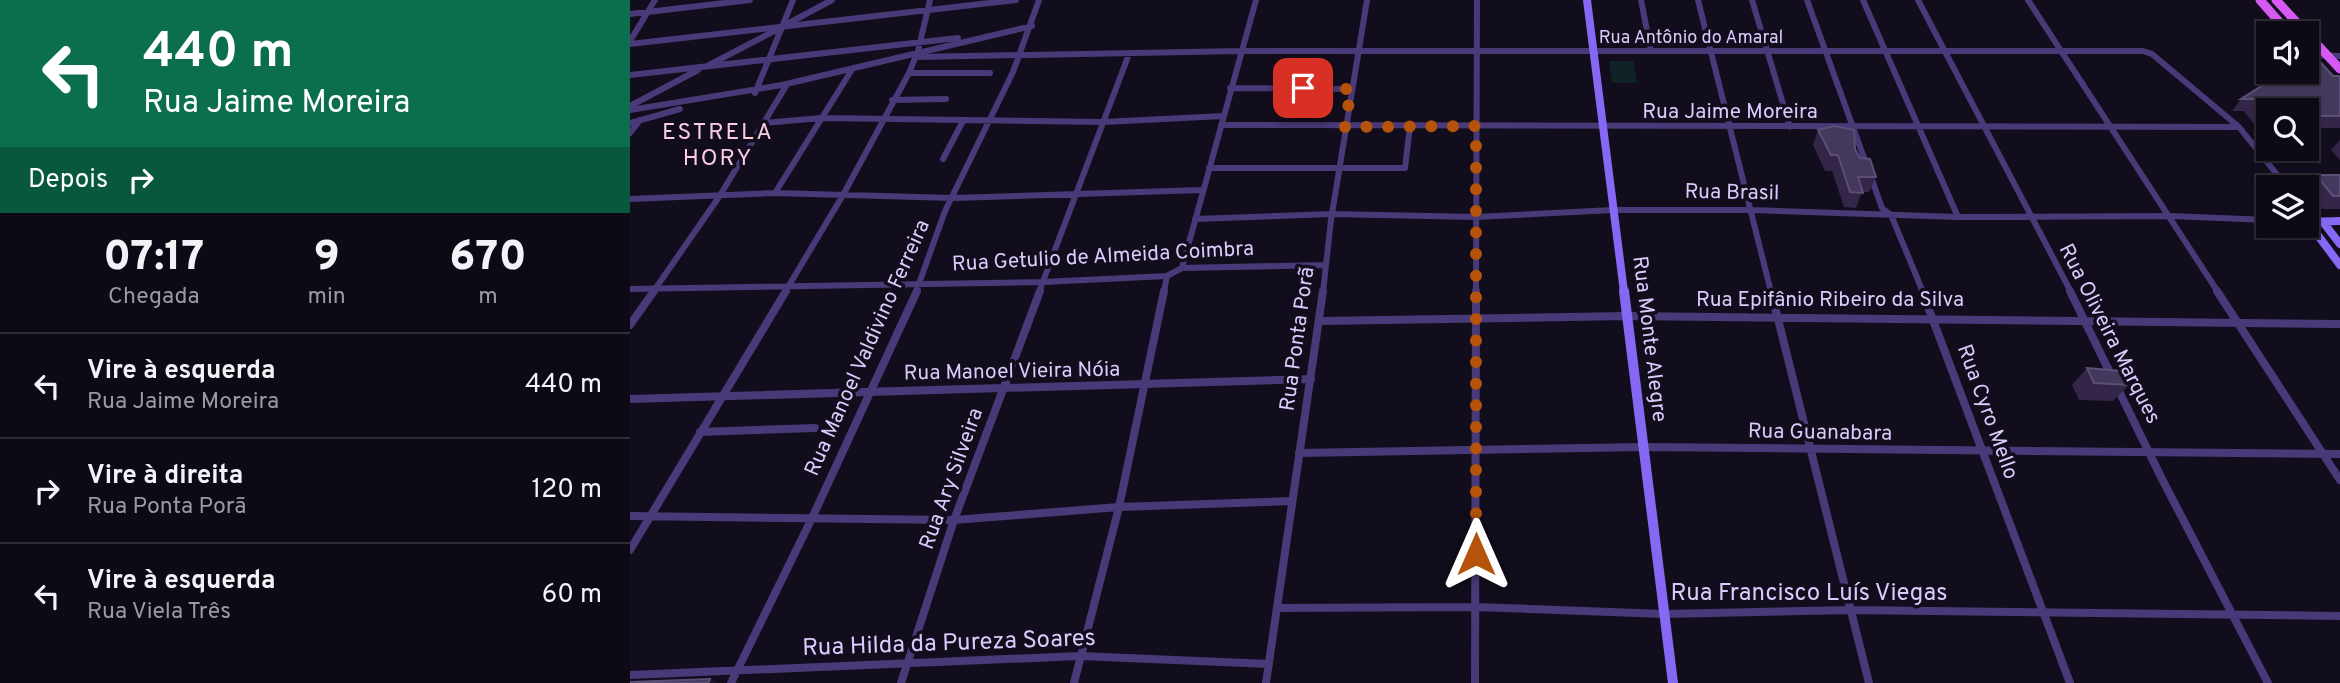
<!DOCTYPE html>
<html lang="pt">
<head>
<meta charset="utf-8">
<style>
	body { margin:0; font-family:Overpass,sans-serif; background:#17131e; color:#f1f3f6; height:100vh; display:flex; flex-direction:column; font-size:26px; white-space:nowrap }
	* { box-sizing:border-box; margin:0 }
	p { font-size:23px; color:#9b9aa0 }
	.icon { flex:none; width:38px; height:38px; fill:none; stroke:currentColor; stroke-width:2; stroke-linecap:round; stroke-linejoin:round }
	.map { position:relative; flex:1; overflow:hidden }
	.sheet { display:flex; flex-direction:column; background:#0e0a15; width:630px }
	.sheet>* { flex:none }
	.banner { background:#0b6e4f; color:#fff; overflow:hidden }
	.controls { position:absolute; left:1626px; top:21px; display:grid; gap:14px }
	.controls a { display:grid; place-items:center; width:63px; height:63px; border-radius:0px; background:#0e0a15; box-shadow:0 2px 5px #0004,0 0 0 2px #2e2b34; font-size:35px }
	.pin { position:absolute; display:grid; place-items:center; width:60px; height:60px; color:#fff; margin:-30px; border-radius:14px; box-shadow:0 4px 10px #0006 }
	.me { position:absolute; width:77px; margin:-38px; rotate:0deg; stroke-linejoin:round; filter:drop-shadow(0 0 5px #0008) }
	.turn { display:flex; align-items:center; gap:24px; height:147px; padding:0 28px; font-size:32px }
	.turn .icon { width:91px; height:91px; stroke-width:2.5 }
	.turn b { display:block; font-size:49px; line-height:60px }
	.then { display:flex; align-items:center; height:66px; padding:0 28px; background:#0003; gap:14px; font-size:26px }
	.eta { display:flex; justify-content:space-evenly; align-items:center; height:119px; text-align:center }
	.eta b { font-size:42px; font-weight:800; line-height:49px }
	ul { padding:0; list-style:none }
	li { display:flex; align-items:center; gap:21px; height:105px; padding:0 28px; border-top:2px solid #2e2b34 }
	li div { flex:1 }
	li b { display:block; font-size:26px }
	li em { font-style:normal }
	main { display:flex; flex:1; min-height:0 }
	.map>svg:first-child { display:block }
	.green { fill:#102225 }
	.lines { fill:none; stroke-linecap:round; stroke-linejoin:round }
	.street-far1 { stroke:#483a78; stroke-width:6 }
	.street { stroke:#483a78; stroke-width:8 }
	.secondary-far1 { stroke:#8668f5; stroke-width:8 }
	.secondary { stroke:#8668f5; stroke-width:10 }
	.primary { stroke:#d759f4; stroke-width:9 }
	.wall { fill:#332649 }
	.shaded-wall { fill:#1f152f }
	.building { fill:#45385d; stroke:#5c4f76; stroke-width:2 }
	.route { stroke:#b45309; stroke-width:12; stroke-dasharray:0 21.6 }
	.labels { text-anchor:middle; dominant-baseline:central; stroke-width:7; stroke-linejoin:round; paint-order:stroke }
	.far-street-label { font-size:18px; fill:#d9cbfc; stroke:#120d1c }
	.street-label { font-size:21px; fill:#d9cbfc; stroke:#120d1c }
	.neighbourhood-label { font-size:23px; letter-spacing:2px; fill:#fccde2; stroke:#120d1c }
	.near-street-label { font-size:24px; fill:#d9cbfc; stroke:#120d1c }
</style>
</head>
<body>
<main>
<section class="sheet">
<div class="banner">
<div class="turn"><svg class="icon" aria-label="left" viewBox="0 0 24 24"><path d="M17 20v-9H6M10 6l-5 5 5 5"/></svg><div><b>440 m</b>Rua Jaime Moreira</div></div>
<div class="then">Depois<svg class="icon" aria-label="right" viewBox="0 0 24 24"><path d="M7 20v-9h11M14 6l5 5-5 5"/></svg></div>
</div>
<div class="eta">
<div><b>07:17</b><p>Chegada</p></div>
<div><b>9</b><p>min</p></div>
<div><b>670</b><p>m</p></div>
</div>
<ul>
<li><svg class="icon" aria-label="left" viewBox="0 0 24 24"><path d="M17 20v-9H6M10 6l-5 5 5 5"/></svg><div><b>Vire à esquerda</b><p>Rua Jaime Moreira</p></div><em>440 m</em></li>
<li><svg class="icon" aria-label="right" viewBox="0 0 24 24"><path d="M7 20v-9h11M14 6l5 5-5 5"/></svg><div><b>Vire à direita</b><p>Rua Ponta Porã</p></div><em>120 m</em></li>
<li><svg class="icon" aria-label="left" viewBox="0 0 24 24"><path d="M17 20v-9H6M10 6l-5 5 5 5"/></svg><div><b>Vire à esquerda</b><p>Rua Viela Três</p></div><em>60 m</em></li>
</ul>
</section>
<div class="map">
<svg width="1710" height="683" viewBox="0 0 1710 683">
	<rect width="100%" height="100%" fill="#120d1c"/>
	<!-- green -->
	<path class="green" d="M979,61H1004L1007,83H982Z"/>
	<g class="lines">
		<!-- street-far1 -->
		<path class="street-far1" d="M1011,0L1021,51
			M1068,0L1141,292
			M1122,0L1160,127
			M1177,0L1237,166
			M1233,0L1328,217
			M1288,0L1441,292
			M1398,0L1588,292
			M0,14L120,0
			M157,24L202,0
			M0,41L25,0
			M0,44L386,0
			M1679,55L1710,56
			M286,57L610,51H1513L1522,54L1609,127L1657,187
			M79,65L146,30
			M279,73H360
			M0,75L328,38
			M600,88L721,89
			M125,93L163,0
			M262,100L316,99
			M0,106L68,70
			M0,110L152,85L402,26
			M0,123L50,109
			M133,123L192,118L473,122L593,116
			M591,125L1608,127
			M0,133L10,120
			M313,159L333,121
			M579,168H775L780,126
			M1241,177L1252,208L1261,215L1293,292
			M145,193L223,68
			M0,199L145,193L323,198L572,190
			M1676,210L1693,222
			M565,219L701,214L846,217L983,210H1122L1328,217L1541,216L1638,220
			M552,268L626,0
			M0,289L413,282L537,276L552,268L696,265
			M23,292L89,197L156,86
			M155,292L213,195L279,73L288,51L300,0
			M286,292L315,211L383,72L409,0
			M409,292L499,54
			M534,292L537,276
			M693,292L701,220L737,0
			M846,292L847,0"/>
		<!-- street -->
		<path class="street" d="M1141,291L1239,683
			M1292,291L1440,683
			M1440,291L1532,479L1638,683
			M1587,291L1710,480
			M690,321L997,316L1710,324
			M0,325L24,291
			M0,399L681,379
			M70,432L185,428
			M669,453L1014,447L1710,454
			M0,516L324,520L489,507L662,501
			M0,550L156,291
			M647,608L846,607L1034,614L1221,610L1710,616
			M0,675L450,656L639,664
			M101,683L183,516L287,291
			M271,683L324,520L410,291
			M444,683L489,507L534,291
			M636,683L693,291
			M845,683L846,291"/>
		<!-- secondary-far1 -->
		<path class="secondary-far1" d="M957,0L994,292
			M1678,222L1710,265
			M1678,222L1710,221
			M1693,222L1710,244"/>
		<!-- secondary -->
		<path class="secondary" d="M994,291L1043,683"/>
		<!-- primary -->
		<path class="primary" d="M1630,0L1659,33
			M1646,0L1710,69"/>
	</g>
	<!-- wall -->
	<path class="wall" d="M1653,72H1676L1710,77V128H1676V110H1638V128H1627L1614,111H1602L1611,99L1656,76Z
		M1188,130L1225,149L1230,158L1246,177L1239,192H1232L1226,208L1214,207L1202,171H1195L1183,145Z
		M1710,140V160L1701,150Z
		M1686,175H1710V209H1691L1676,190V187H1674Z
		M1457,368L1499,385L1483,401L1449,400L1442,385Z"/>
	<!-- shaded-wall -->
	<path class="shaded-wall" d="M80,679L88,683H78Z"/>
	<!-- building -->
	<path class="building" d="M1676,54H1683L1703,76H1709L1710,77V116H1676V110H1638L1637,116L1624,99H1611L1647,76H1677L1673,72H1676Z
		M1204,126L1224,130L1225,149L1230,158L1240,159L1246,177H1228L1233,193L1220,192L1208,155H1201L1188,130Z
		M1686,175H1710V196H1703Z
		M1457,368L1492,371L1499,385L1464,383Z
		M80,679L78,683H0V682Z"/>
	<g class="lines">
		<!-- route -->
		<path class="route" d="M673,88L721,89L715,127L846,126V554"/>
	</g>
	<g class="labels">
		<!-- far-street labels -->
		<g class="far-street-label">
			<text x="1061" y="38">Rua Antônio do Amaral</text>
		</g>
		<!-- street labels -->
		<g class="street-label">
			<text x="1100" y="112">Rua Jaime Moreira</text>
			<text transform="translate(1102 193) rotate(1)">Rua Brasil</text>
			<text transform="translate(473 257) rotate(-3)">Rua Getulio de Almeida Coimbra</text>
			<text x="1200" y="300">Rua Epifânio Ribeiro da Silva</text>
			<text transform="translate(1479 334) rotate(63)">Rua Oliveira Marques</text>
			<text transform="translate(668 339) rotate(-82)">Rua Ponta Porã</text>
			<text transform="translate(1019 339) rotate(83)">Rua Monte Alegre</text>
			<text transform="translate(238 348) rotate(-66)">Rua Manoel Valdivino Ferreira</text>
			<text transform="translate(382 372) rotate(-1)">Rua Manoel Vieira Nóia</text>
			<text transform="translate(1357 412) rotate(70)">Rua Cyro Mello</text>
			<text transform="translate(1190 433) rotate(1)">Rua Guanabara</text>
			<text transform="translate(322 479) rotate(-70)">Rua Ary Silveira</text>
		</g>
		<!-- neighbourhood labels -->
		<g class="neighbourhood-label">
			<text x="88" y="133">ESTRELA<tspan x="88" dy="26">HORY</tspan></text>
		</g>
		<!-- near-street labels -->
		<g class="near-street-label">
			<text x="1179" y="594">Rua Francisco Luís Viegas</text>
			<text transform="translate(319 644) rotate(-2)">Rua Hilda da Pureza Soares</text>
		</g>
	</g>
</svg>
<div class="controls">
<a><svg class="icon" aria-label="sound" viewBox="0 0 24 24"><path d="M4 9h4l5-4v14l-5-4H4zM17 9q2 3 0 6"/></svg></a>
<a><svg class="icon" aria-label="search" viewBox="0 0 24 24"><circle cx="10" cy="10" r="6"/><path d="M15 15l6 6"/></svg></a>
<a><svg class="icon" aria-label="layers" viewBox="0 0 24 24"><path d="M12 4l9 5-9 5-9-5zM3 14l9 5 9-5"/></svg></a>
</div>
<div class="pin" style="left:673px;top:88px;background:#d93025"><svg class="icon" aria-label="arrive" viewBox="0 0 24 24"><path d="M6 21V4h12l-3 4 3 4H6"/></svg></div>
<svg class="me" style="left:846px;top:554px" viewBox="-20 -20 40 40"><path d="M0-17L14 15 0 8-14 15z" fill="#b45309" stroke="#fff" stroke-width="4"/></svg>
</div>
</main>
</body>
</html>
